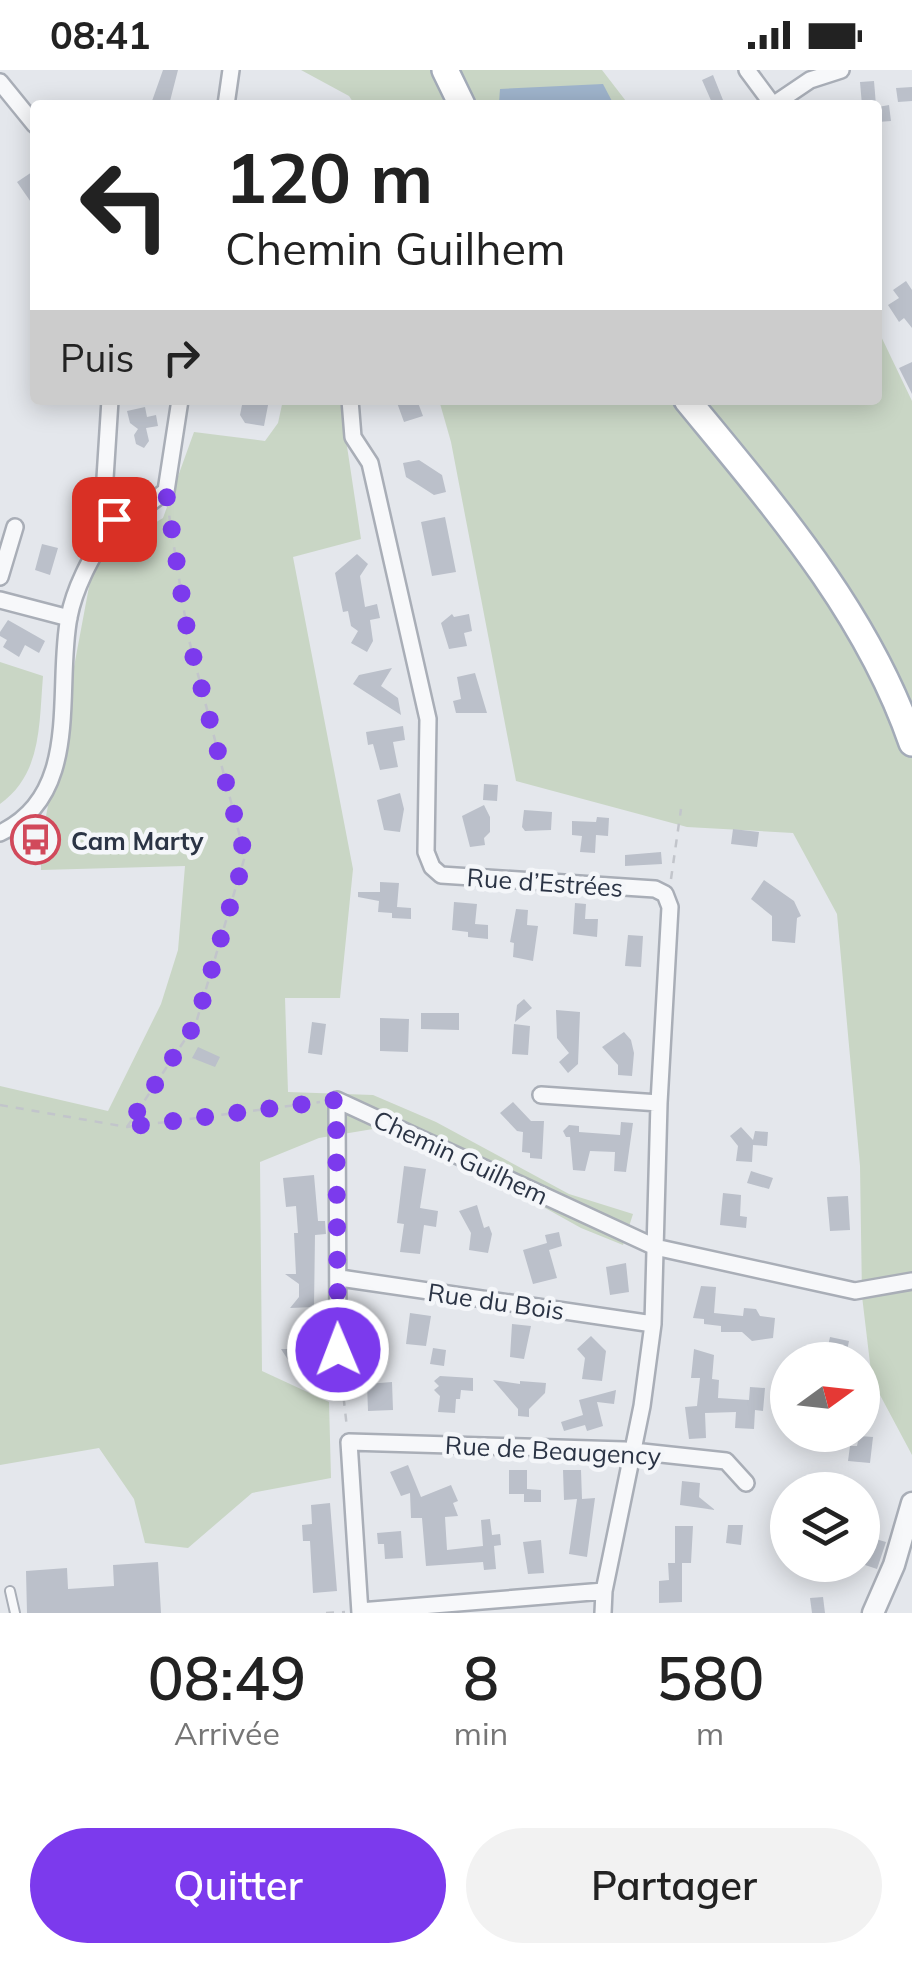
<!DOCTYPE html>
<html lang="fr">
<head>
<meta charset="utf-8">
<style>
	body { margin:0; font-family:Mulish,sans-serif; background:#f2f2f2; color:#222; height:100vh; display:flex; flex-direction:column; font-size:38px; white-space:nowrap }
	* { box-sizing:border-box; margin:0 }
	p { font-size:32px; color:#767676 }
	.icon { flex:none; width:55px; height:55px; fill:none; stroke:currentColor; stroke-width:2; stroke-linecap:round; stroke-linejoin:round }
	.map { position:relative; height:1543px; overflow:hidden }
	.side { display:flex; flex-direction:column; background:#fff; flex:1 }
	.side>* { flex:none }
	.guide { position:absolute; left:30px; top:30px; width:852px; height:305px; border-radius:10px; box-shadow:0 5px 25px #0003; background:#fff; color:#222; overflow:hidden }
	.needle { width:65px; rotate:75deg }
	.controls { position:absolute; left:770px; top:1272px; display:grid; gap:20px }
	.controls a { display:grid; place-items:center; width:110px; height:110px; border-radius:50%; background:#fff; box-shadow:0 5px 25px #0003; font-size:50px }
	.pin { position:absolute; display:grid; place-items:center; width:85px; height:85px; color:#fff; margin:-42px; border-radius:20px; box-shadow:0 5px 15px #0006 }
	.me { position:absolute; width:110px; margin:-55px; rotate:359deg; stroke-linejoin:round; filter:drop-shadow(0 0 8px #0008) }
	.turn { display:flex; align-items:center; gap:35px; height:210px; padding:0 30px; font-size:45px }
	.turn .icon { width:130px; height:130px; stroke-width:2.5 }
	.turn b { display:block; font-size:70px; line-height:85px }
	.then { display:flex; align-items:center; height:95px; padding:0 30px; background:#0003; gap:20px; font-size:38px }
	.eta { display:flex; justify-content:space-evenly; align-items:center; height:170px; text-align:center }
	.eta b { font-size:60px; font-weight:600; line-height:70px }
	.cta { display:flex; gap:20px; margin-top:auto; padding:20px 30px }
	.cta a { flex:1; height:115px; border-radius:60px; background:#7c3aed; color:#fff; font-size:40px; font-weight:600; line-height:115px; text-align:center }
	.cta a+a { background:#f2f2f2; color:#222 }
	.status { display:flex; justify-content:space-between; align-items:center; height:70px; padding:0 50px; background:#fff; direction:ltr }
	.status svg { height:28px; fill:currentColor }
	.map>svg:first-child { display:block }
	.green { fill:#c9d6c5 }
	.water { fill:#9fb4cc }
	.building { fill:#bbc0ca }
	.lines { fill:none; stroke-linecap:round; stroke-linejoin:round }
	.service-casing { stroke:#a9aeb7; stroke-width:12 }
	.minor-casing { stroke:#a9aeb7; stroke-width:20 }
	.tertiary-casing { stroke:#a9aeb7; stroke-width:25 }
	.primary-casing { stroke:#a3abb8; stroke-width:30 }
	.path { stroke:#c2c5cb; stroke-width:2.5; stroke-dasharray:8 8; stroke-linecap:butt }
	.service { stroke:#f7f8fa; stroke-width:8 }
	.minor { stroke:#f7f8fa; stroke-width:15 }
	.tertiary { stroke:#f7f8fa; stroke-width:20 }
	.primary { stroke:#fff; stroke-width:25 }
	.route { stroke:#7c3aed; stroke-width:18; stroke-dasharray:0 32.4 }
	.labels { text-anchor:middle; dominant-baseline:central; stroke-width:9; stroke-linejoin:round; paint-order:stroke }
	.poi-label { font-size:25px; font-weight:bold; fill:#2b3445; stroke:#f4f6f9; text-anchor:start }
	.street-label { font-size:25px; fill:#2b3445; stroke:#f4f6f9 }
</style>
</head>
<body>
<div class="status"><b>08:41</b><svg viewBox="0 0 49 12"><path d="M0 12V9h3v3zM5 12V6h3v6zM10 12V3h3v9zM15 12V0h3v12zM26 1h20v11H26zM47 4h2v5h-2z"/></svg></div>
<div class="map">
<svg width="912" height="1543" viewBox="0 0 912 1543">
	<rect width="100%" height="100%" fill="#e4e7ec"/>
	<!-- green -->
	<path class="green" d="M301,0H602L629,35H355L349,26Z
		M878,260L912,331V1385L872,1310L862,1226L860,1096L837,844L793,763L687,757L516,711L451,372L439,330H878Z
		M283,330H340L361,469L293,487L353,799L340,928H285L288,1022L373,1025L436,1052L569,1124L633,1144L623,1175L581,1158L504,1115L373,1059L319,1068L260,1092L262,1301L329,1332L331,1408L252,1423L188,1478L145,1473L134,1429L99,1378L0,1395V1016L108,1041L161,934L178,880L185,796L41,800V773L94,490L163,448L194,362L265,371L278,353Z
		M0,592L43,606C39,654 42,704 0,734Z"/>
	<!-- water -->
	<path class="water" d="M603,14L614,35L499,33L500,19Z"/>
	<!-- building -->
	<path class="building" d="M163,0H178L169,35L152,31Z
		M713,5L723,30L713,35L702,10Z
		M874,11L876,35H862L860,12Z
		M912,17V31L898,32L896,18Z
		M889,35L891,51L878,52V37Z
		M35,100V138L17,112Z
		M906,211L912,220V258L904,248L899,252L888,235L899,228L893,220Z
		M912,292V324L899,298Z
		M243,330H269L264,356L245,353L240,345Z
		M396,330H417L423,346L404,352Z
		M145,337L147,347L156,345L158,356L146,358L149,371L144,378L136,374L134,365L138,359L130,353L127,341Z
		M419,390L442,405L446,422L434,425L406,407L403,393Z
		M445,447L456,502L432,506L421,452Z
		M42,474L58,478L50,505L35,500Z
		M357,484L368,494L360,506L365,537L377,534L380,548L370,550L373,571L367,582L351,573L358,561L351,556L348,541L343,542L335,503Z
		M452,544L454,547L469,544L472,561L464,563L467,576L449,579L441,553Z
		M8,550L45,571L39,583L25,575L19,587L3,577L7,570L0,566V562Z
		M392,598L381,616L398,628L401,645L353,614L359,605Z
		M475,603L487,643H456L453,631L461,629L457,607Z
		M403,656L405,670L393,672L398,697L380,700L373,674L368,675L366,662Z
		M484,714L498,715L497,731L483,730Z
		M400,723L404,739L400,762L384,760L377,730Z
		M484,735L490,747V762L484,768L485,775L470,777L462,746Z
		M524,740L552,742L551,760L525,761L522,757Z
		M597,747L609,748L608,766L596,765L595,783L580,782L582,766L572,765V751L596,752Z
		M733,759L759,762L757,777L731,774Z
		M661,782L662,794L625,796V785Z
		M764,810L794,831L801,846L797,848L795,873L772,871V846L751,829Z
		M380,812L399,813L397,837L411,838V849L392,848V843L378,842L379,831L358,827V822H380Z
		M454,832L477,834L475,854L488,855V869L468,867V862L452,860Z
		M575,833L586,834L585,849H598L597,867L573,864Z
		M516,839L528,840L527,855L538,856L533,891L513,887L514,873L510,872Z
		M628,865L643,866L641,897L625,896Z
		M524,929L532,938L515,952L517,935Z
		M556,940L580,942L578,994L568,1003L559,992L569,983L557,968Z
		M421,943H459V960L421,959Z
		M380,948L409,949L408,982L380,981Z
		M312,952L326,954L322,985L308,983Z
		M514,954L530,956L528,985L512,984Z
		M624,962L631,970L634,983L632,1006L618,1005V995L602,977Z
		M198,977L220,987L215,997L192,988Z
		M513,1032L531,1051H544L542,1089L530,1088V1083L522,1082L523,1062L517,1061L500,1043Z
		M621,1052L633,1053L626,1102L614,1101L615,1082L590,1081L585,1101L573,1100L570,1067H566L563,1061L569,1055L579,1056V1062L620,1065Z
		M741,1057L753,1070L755,1061L768,1062L767,1076L753,1075L752,1092L736,1091L738,1076L730,1066Z
		M404,1096L426,1099L420,1138L438,1141L436,1157L424,1155L420,1184L400,1182L404,1154L397,1153Z
		M751,1101L773,1108L769,1119L747,1113Z
		M314,1105L318,1151H325L326,1164L315,1165L314,1237L290,1238L299,1227V1214L285,1204H296L294,1163H298L296,1136L286,1137L283,1108Z
		M723,1123L741,1125L740,1146L747,1147L746,1158L720,1155Z
		M848,1126L850,1160L830,1161L827,1127Z
		M477,1135L484,1158L489,1156L492,1164L488,1183L469,1180L471,1163L459,1141Z
		M559,1162L562,1176L549,1180L557,1208L533,1214L523,1180L547,1173L545,1165Z
		M626,1193L629,1222L610,1225L606,1197Z
		M701,1216L716,1217L714,1243L743,1246L744,1238L756,1239L760,1246L775,1248L773,1268L752,1271L742,1262H721V1256L704,1254V1249L693,1248Z
		M410,1243L431,1246L426,1276L406,1274Z
		M512,1254L531,1256L524,1289L510,1287Z
		M294,1261L314,1264L315,1309L294,1299L281,1279H293Z
		M591,1266L606,1281L602,1311L582,1309L585,1288L577,1279Z
		M830,1267L849,1271L845,1290H825Z
		M433,1278L446,1280L444,1296L430,1294Z
		M694,1279L714,1285L712,1309L719,1310L718,1328L749,1330L750,1317L765,1318L763,1341L755,1340L754,1359L735,1358L736,1342L705,1343L706,1368L689,1369L685,1337L697,1336L700,1308H691Z
		M440,1306L473,1308V1321L461,1320L460,1329H456L455,1343L438,1342L440,1326L434,1320L439,1316L434,1311Z
		M493,1310L520,1314V1311L546,1313L545,1323L529,1339V1347L518,1346V1339Z
		M392,1312L393,1340L368,1341L367,1314Z
		M616,1320L614,1334L597,1332L603,1356L587,1361L585,1355L564,1361L561,1352L583,1345L579,1330Z
		M859,1366L873,1367L870,1393L848,1391L850,1376H857Z
		M408,1395L421,1427L451,1415L458,1431L453,1433L458,1446L445,1447L447,1480L483,1476L481,1450L490,1449L492,1465L500,1464L501,1475L494,1476L496,1499L484,1500L483,1492L426,1496L422,1448H411L410,1423L401,1426L390,1402Z
		M509,1400H527V1419L541,1420V1432H524V1424H509Z
		M563,1400H581L582,1429L595,1428L587,1487L569,1484L577,1429L564,1430Z
		M682,1411L700,1413L699,1427L715,1440L680,1435Z
		M330,1433L337,1521L313,1523L310,1471H303L302,1455L312,1454L311,1435Z
		M728,1455H743L741,1475L726,1473Z
		M675,1456H693L691,1493H682V1532L659,1533V1511L669,1510L668,1493H675Z
		M401,1461L403,1488L385,1489L384,1474H378L377,1463Z
		M862,1465L886,1472L877,1499L865,1495L869,1480L862,1478Z
		M541,1470L544,1503L528,1504L523,1472Z
		M158,1492L161,1543H27L26,1501L67,1498L68,1519L114,1516L113,1495Z
		M823,1527L825,1543H812L810,1528Z"/>
	<g class="lines">
		<defs>
			<path id="service" d="M10,1521L15,1543"/>
			<path id="minor" d="M747,0L773,35L810,10L841,0
				M0,12L35,55
				M226,35L231,0
				M110,330L104,424L114,449
				M350,330L353,367L370,393L428,649L426,782L432,797L441,805L655,819L665,824L670,837L659,1033L653,1254L642,1336L604,1521L603,1543
				M0,507L15,457
				M0,530L69,548
				M0,763C83,725 55,619 69,547C76,511 96,481 114,449L134,445L166,421L180,330
				M541,1025L659,1033
				M340,1208L653,1254
				M338,1280L337,1030L655,1177L855,1221L912,1211
				M360,1541L604,1521
				M360,1543L349,1372L624,1380L726,1391L746,1413"/>
			<path id="tertiary" d="M873,1543L894,1495L912,1433"/>
			<path id="primary" d="M445,0L462,35
				M687,330C774,436 867,542 912,673"/>
		</defs>
		<!-- service casing -->
		<use href="#service" class="service-casing"/>
		<!-- minor casing -->
		<use href="#minor" class="minor-casing"/>
		<!-- tertiary casing -->
		<use href="#tertiary" class="tertiary-casing"/>
		<!-- primary casing -->
		<use href="#primary" class="primary-casing"/>
		<!-- path -->
		<path class="path" d="M671,809L681,739
			M0,1035L127,1057L320,1032
			M127,1057L196,953L245,786L188,566L168,438
			M340,1296L347,1358
			M326,1543L345,1542"/>
		<!-- service -->
		<use href="#service" class="service"/>
		<!-- minor -->
		<use href="#minor" class="minor"/>
		<!-- tertiary -->
		<use href="#tertiary" class="tertiary"/>
		<!-- primary -->
		<use href="#primary" class="primary"/>
	</g>
	<g class="lines">
		<!-- route -->
		<path class="route" d="M114,449L134,444L166,422L188,566L245,786L196,953L127,1057L336,1030L338,1280"/>
	</g>
	<!-- icons -->
	<defs>
		<symbol id="bus-ring" viewBox="-11 -11 22 22"><circle r="9.5" fill="#f4f6f9" stroke="#d1495b" stroke-width="1.5"/><path d="M-5-6H5V4H4V6H2V4H-2V6H-4V4H-5ZM-3.5-4V0h7V-4ZM-3.5 1.2v1.5H-2V1.2ZM2 1.2v1.5H3.5V1.2Z" fill="#d1495b"/></symbol>
	</defs>
	<g fill-rule="evenodd">
		<use href="#bus-ring" x="8" y="742" width="55" height="55"/>
	</g>
	<g class="labels">
		<!-- poi labels -->
		<g class="poi-label">
			<text x="71" y="770">Cam Marty</text>
		</g>
		<!-- street labels -->
		<g class="street-label">
			<text transform="translate(545 812) rotate(4)">Rue d’Estrées</text>
			<text transform="translate(461 1087) rotate(25)">Chemin Guilhem</text>
			<text transform="translate(496 1231) rotate(8)">Rue du Bois</text>
			<text transform="translate(553 1380) rotate(3)">Rue de Beaugency</text>
		</g>
	</g>
</svg>
<div class="controls">
<a><svg class="needle" viewBox="-14 -14 28 28"><path d="M0-13l5 13h-10z" fill="#e53935"/><path d="M0 13l5-13h-10z" fill="#767676"/></svg></a>
<a><svg class="icon" aria-label="layers" viewBox="0 0 24 24"><path d="M12 4l9 5-9 5-9-5zM3 14l9 5 9-5"/></svg></a>
</div>
<div class="pin" style="left:114px;top:449px;background:#d93025"><svg class="icon" aria-label="arrive" viewBox="0 0 24 24"><path d="M6 21V4h12l-3 4 3 4H6"/></svg></div>
<svg class="me" style="left:338px;top:1280px" viewBox="-20 -20 40 40"><circle r="17" fill="#7c3aed" stroke="#fff" stroke-width="3"/><path d="M0-11L8 9 0 5-8 9z" fill="#fff"/></svg>
<div class="guide">
<div class="turn"><svg class="icon" aria-label="left" viewBox="0 0 24 24"><path d="M17 20v-9H6M10 6l-5 5 5 5"/></svg><div><b>120 m</b>Chemin Guilhem</div></div>
<div class="then">Puis<svg class="icon" aria-label="right" viewBox="0 0 24 24"><path d="M7 20v-9h11M14 6l5 5-5 5"/></svg></div>
</div>
</div>
<section class="side">
<div class="eta">
<div><b>08:49</b><p>Arrivée</p></div>
<div><b>8</b><p>min</p></div>
<div><b>580</b><p>m</p></div>
</div>
<div class="cta"><a>Quitter</a><a>Partager</a></div>
</section>
</body>
</html>
